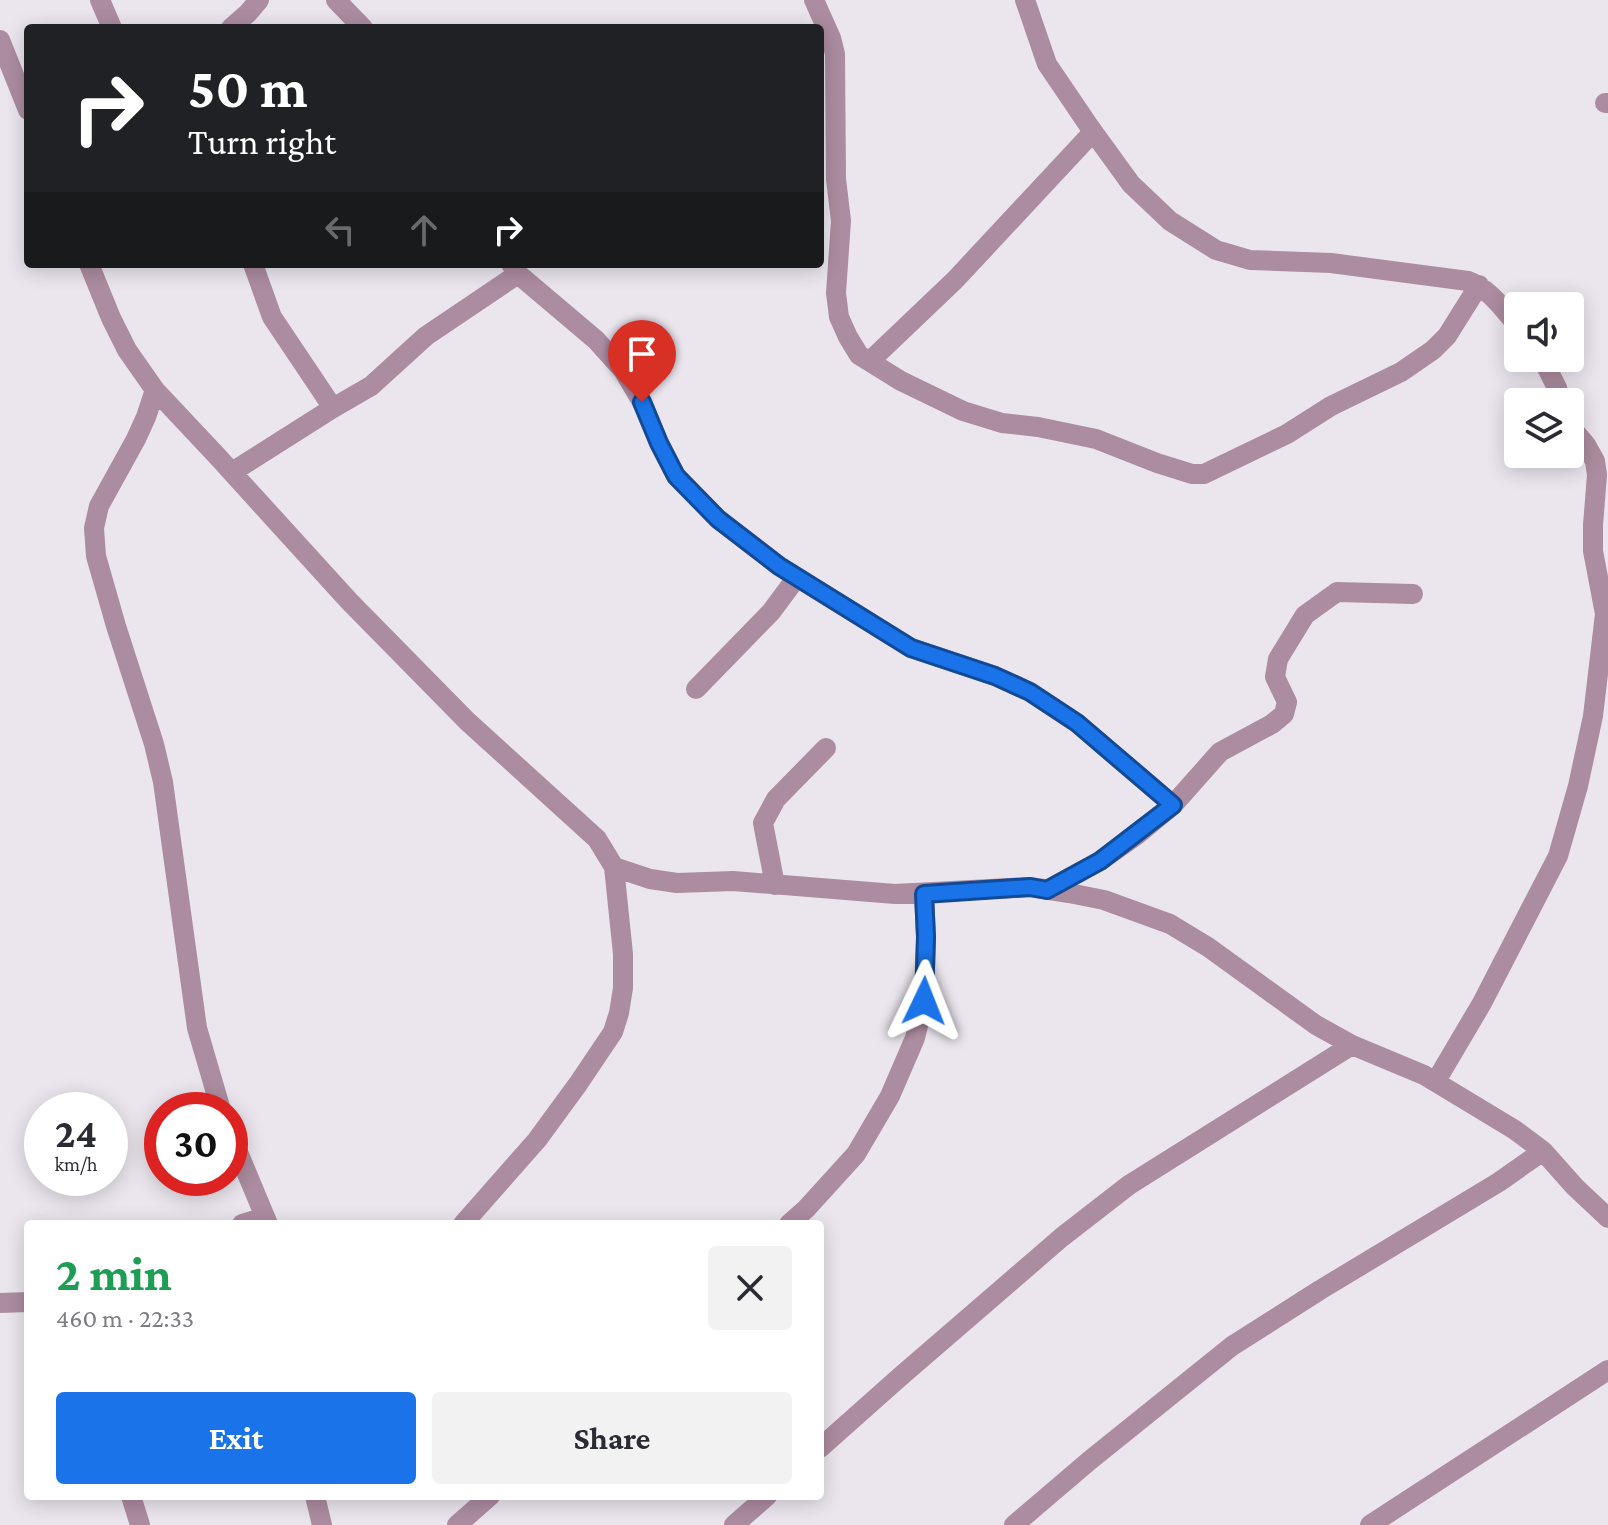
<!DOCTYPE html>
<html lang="en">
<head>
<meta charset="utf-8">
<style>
	body { margin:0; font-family:"Crimson Pro",serif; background:#f2f2f3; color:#2b2b33; height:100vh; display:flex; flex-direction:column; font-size:30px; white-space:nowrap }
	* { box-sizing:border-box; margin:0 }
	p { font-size:26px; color:#7c7c81 }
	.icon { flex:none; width:44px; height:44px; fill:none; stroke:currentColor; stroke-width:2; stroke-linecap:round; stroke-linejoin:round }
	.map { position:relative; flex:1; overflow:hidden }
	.details { position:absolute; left:24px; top:1220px; width:800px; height:280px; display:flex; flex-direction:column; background:#fff; border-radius:8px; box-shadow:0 4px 20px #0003 }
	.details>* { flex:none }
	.guide { position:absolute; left:24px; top:24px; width:800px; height:244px; border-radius:8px; box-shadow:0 4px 20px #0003; background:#202124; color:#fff; overflow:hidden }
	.tools { position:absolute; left:1504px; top:292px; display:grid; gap:16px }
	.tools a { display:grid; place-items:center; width:80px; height:80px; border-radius:8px; background:#fff; box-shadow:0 4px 20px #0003; font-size:40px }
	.speed { position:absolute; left:24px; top:1092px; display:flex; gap:16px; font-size:40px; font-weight:700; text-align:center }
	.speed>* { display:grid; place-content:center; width:104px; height:104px; border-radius:50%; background:#fff; box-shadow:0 4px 20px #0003; line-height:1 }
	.speed small { font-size:20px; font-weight:400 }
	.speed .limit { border:12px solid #d22; background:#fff; color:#111 }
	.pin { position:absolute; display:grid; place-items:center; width:68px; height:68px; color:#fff; margin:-82px -34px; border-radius:50% 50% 50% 0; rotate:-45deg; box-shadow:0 0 8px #0007 }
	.pin .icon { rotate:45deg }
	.me { position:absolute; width:88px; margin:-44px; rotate:2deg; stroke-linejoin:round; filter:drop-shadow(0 0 6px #0008) }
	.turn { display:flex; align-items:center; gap:28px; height:168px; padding:0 32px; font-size:36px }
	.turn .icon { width:104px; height:104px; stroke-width:2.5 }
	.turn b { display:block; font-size:56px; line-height:68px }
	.lanes { display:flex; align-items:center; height:76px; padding:0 32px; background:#0003; justify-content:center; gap:40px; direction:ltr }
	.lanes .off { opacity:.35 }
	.round { display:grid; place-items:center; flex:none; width:84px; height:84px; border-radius:8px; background:#f2f2f3 }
	.summary { display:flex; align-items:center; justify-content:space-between; height:136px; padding:0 32px }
	h1 { font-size:48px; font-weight:700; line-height:60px; color:#1e9e55 }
	.cta { display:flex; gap:16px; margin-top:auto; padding:16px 32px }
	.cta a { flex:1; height:92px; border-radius:8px; background:#1a73e8; color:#fff; font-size:32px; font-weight:700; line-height:92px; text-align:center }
	.cta a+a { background:#f2f2f3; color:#2b2b33 }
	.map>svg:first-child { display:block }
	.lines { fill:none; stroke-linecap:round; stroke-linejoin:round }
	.minor { stroke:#ac8ca0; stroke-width:20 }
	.route-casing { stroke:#114b97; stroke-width:20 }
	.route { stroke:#1a73e8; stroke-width:14 }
</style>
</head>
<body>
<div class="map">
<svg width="1608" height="1525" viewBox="0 0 1608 1525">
	<rect width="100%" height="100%" fill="#ebe6ee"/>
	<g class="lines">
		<!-- minor -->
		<path class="minor" d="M100,0L112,28
			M336,0L363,28
			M814,0L831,38L835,54L836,179L841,221L836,293L839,317L848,337L859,355L901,381L963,411L1002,423L1038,427L1096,439L1157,463L1192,474H1204L1287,434L1331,406L1401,372L1433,350L1447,336L1479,285
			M1025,0L1047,64L1089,126L1131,184L1170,221L1216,250L1250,260L1331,263L1468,281C1490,289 1503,309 1518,326
			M231,28L248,13L259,0
			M0,40L28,110
			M1605,103H1608
			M89,264L111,318L127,350L155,390L218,457L349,601L467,721L597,839L614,867L623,954V988L619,1013L613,1032L578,1084L537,1140L463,1224
			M518,274L596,340L623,370L642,402L659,443L676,476L718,519L779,566L911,648L995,676L1030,692L1077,723L1173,805
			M1542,358L1557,388L1561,402
			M870,361L955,280L1093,132
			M155,390L146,417L136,439L99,506L94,528L96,556L116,626L154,744L163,782L197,1028L221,1110
			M333,408L371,386L426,336L518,274L512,266
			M232,472L333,408L272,317L253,264
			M696,689L771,612L797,577
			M614,867L650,879L677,883L733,881L895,894L1030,887L1069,893L1104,900L1170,924L1208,947L1316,1025L1352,1045L1424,1075L1515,1130L1543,1151L1575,1187L1608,1218
			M775,885L763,823L776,799L826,748
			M1047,890L1100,861L1138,834L1173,805L1220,752L1272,724L1284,714L1287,702L1275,677L1278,659L1305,615L1337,592L1413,594
			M1436,1081L1482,1003L1558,856L1578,786L1593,716L1605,614L1593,551V525L1597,475L1595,461L1586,445L1570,426
			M230,1133L268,1224
			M242,1224L265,1217
			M789,1224L806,1209L856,1154L890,1096L915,1038L924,1001L926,937L924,894
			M0,1303L28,1302
			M820,1448L901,1376L1062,1237L1129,1185L1352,1045
			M131,1496L140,1525
			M315,1496L322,1525
			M457,1525L490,1496
			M734,1525L767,1496
			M1014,1525L1089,1461L1232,1346L1320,1290L1499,1182L1543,1151
			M1370,1525L1608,1370"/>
	</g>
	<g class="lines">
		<defs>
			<path id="route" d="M642,402L659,443L676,476L718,519L779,566L911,648L995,676L1030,692L1077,723L1173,805L1100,861L1047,890L1030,887L924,894L926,937L924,1001"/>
		</defs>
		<!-- route casing -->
		<use href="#route" class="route-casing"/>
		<!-- route -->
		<use href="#route" class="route"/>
	</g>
</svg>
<div class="tools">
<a><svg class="icon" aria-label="sound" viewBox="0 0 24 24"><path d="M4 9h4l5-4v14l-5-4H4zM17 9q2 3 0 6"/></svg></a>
<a><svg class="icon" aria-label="layers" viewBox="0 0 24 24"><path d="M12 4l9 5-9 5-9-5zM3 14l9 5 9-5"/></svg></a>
</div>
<div class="speed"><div>24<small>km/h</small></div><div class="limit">30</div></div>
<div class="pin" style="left:642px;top:402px;background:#d93025"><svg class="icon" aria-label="arrive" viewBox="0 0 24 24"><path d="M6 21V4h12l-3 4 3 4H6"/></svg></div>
<svg class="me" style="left:924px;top:1001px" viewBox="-20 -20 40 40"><path d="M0-17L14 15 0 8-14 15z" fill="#1a73e8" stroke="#fff" stroke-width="4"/></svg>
<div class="guide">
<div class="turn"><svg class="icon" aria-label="right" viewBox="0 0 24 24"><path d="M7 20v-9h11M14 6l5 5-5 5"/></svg><div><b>50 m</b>Turn right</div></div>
<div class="lanes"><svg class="icon off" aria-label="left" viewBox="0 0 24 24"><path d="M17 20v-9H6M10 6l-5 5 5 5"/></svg><svg class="icon off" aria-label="ahead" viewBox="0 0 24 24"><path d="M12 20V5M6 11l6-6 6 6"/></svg><svg class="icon" aria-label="right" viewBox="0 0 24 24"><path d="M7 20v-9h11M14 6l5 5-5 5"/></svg></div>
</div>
<section class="details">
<div class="summary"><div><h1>2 min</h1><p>460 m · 22:33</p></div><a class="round"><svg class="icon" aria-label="close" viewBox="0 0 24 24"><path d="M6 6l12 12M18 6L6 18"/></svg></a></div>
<div class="cta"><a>Exit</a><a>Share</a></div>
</section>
</div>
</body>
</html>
